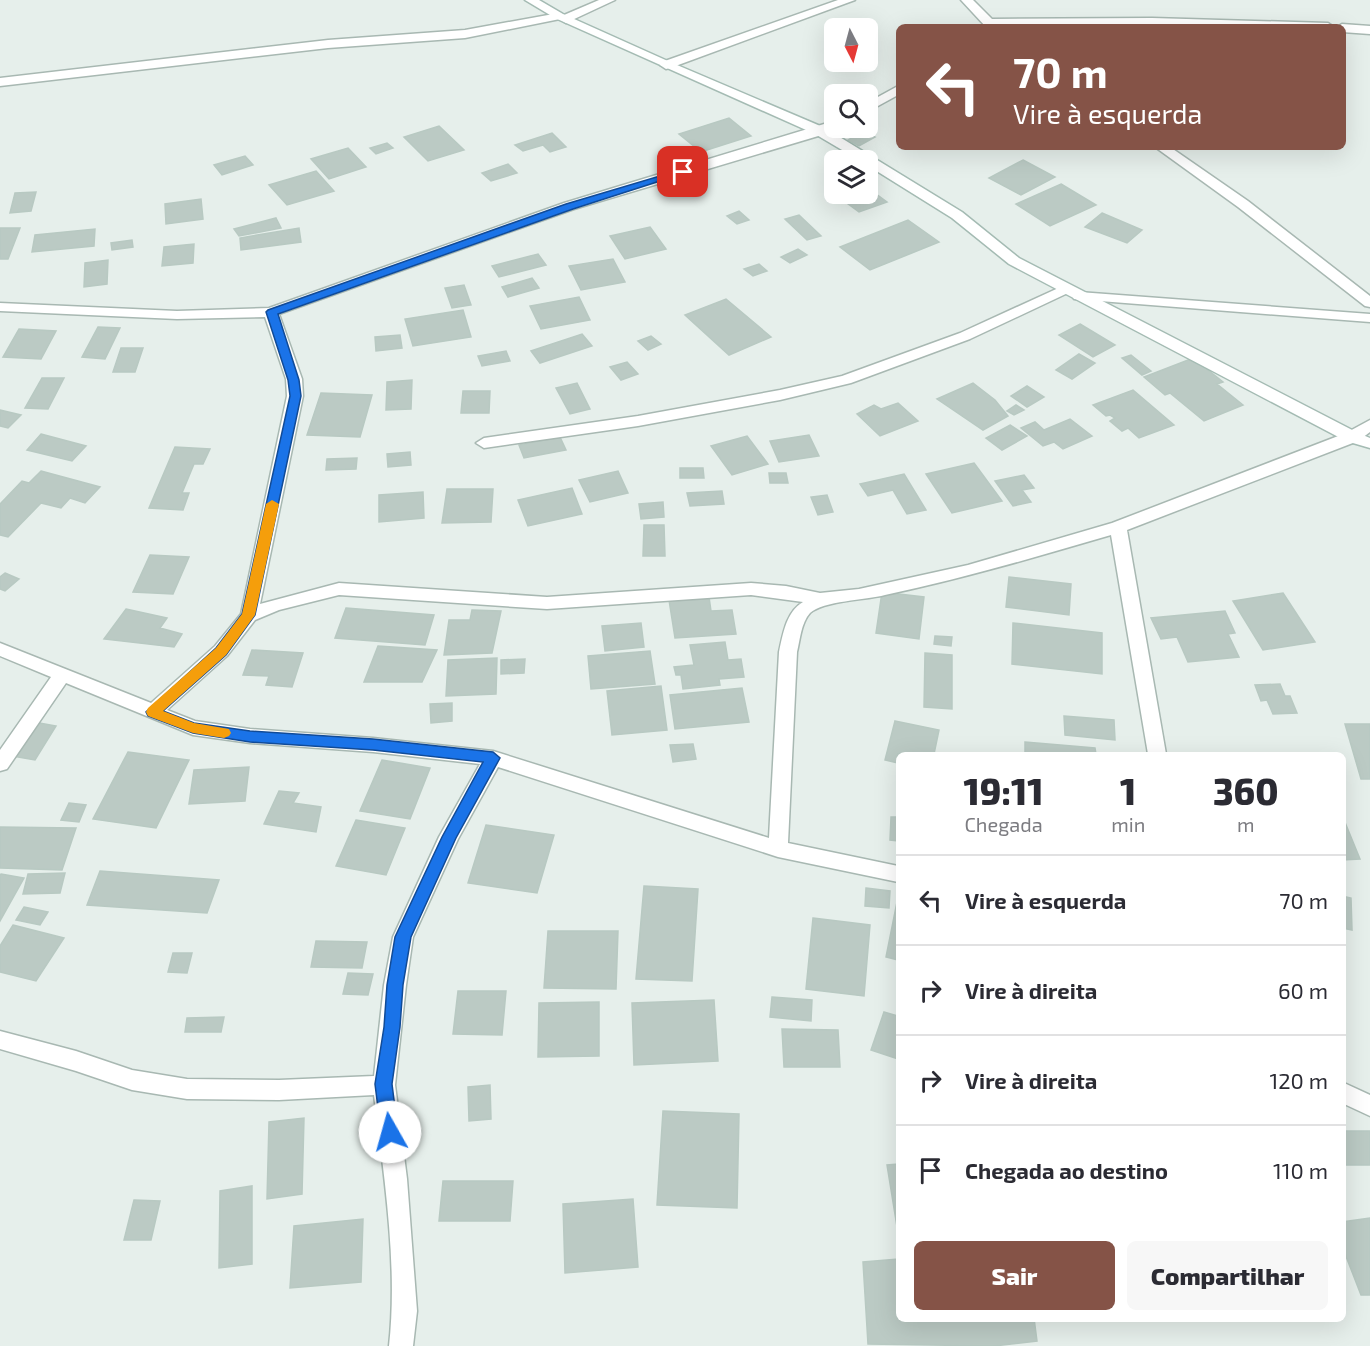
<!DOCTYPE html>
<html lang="pt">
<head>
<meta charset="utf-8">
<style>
	body { margin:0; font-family:"Exo 2",sans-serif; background:#f7f7f7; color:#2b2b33; height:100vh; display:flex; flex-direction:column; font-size:22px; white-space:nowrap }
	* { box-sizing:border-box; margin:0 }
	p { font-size:20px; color:#7c7c81 }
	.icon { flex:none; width:33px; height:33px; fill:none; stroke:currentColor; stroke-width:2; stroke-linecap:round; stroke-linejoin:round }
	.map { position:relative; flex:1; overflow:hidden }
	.side { position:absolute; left:896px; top:752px; width:450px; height:570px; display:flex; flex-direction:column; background:#fff; border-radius:9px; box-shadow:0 6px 24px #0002 }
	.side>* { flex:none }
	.banner { position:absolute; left:896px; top:24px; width:450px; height:126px; border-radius:9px; box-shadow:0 6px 24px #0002; background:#855347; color:#fff; overflow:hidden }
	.needle { width:39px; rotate:174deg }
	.controls { position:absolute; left:824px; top:18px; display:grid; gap:12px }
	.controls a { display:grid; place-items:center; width:54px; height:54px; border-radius:9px; background:#fff; box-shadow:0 6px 24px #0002; font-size:30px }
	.pin { position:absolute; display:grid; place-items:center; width:51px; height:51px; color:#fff; margin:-26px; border-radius:12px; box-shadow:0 3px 9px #0006 }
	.me { position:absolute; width:66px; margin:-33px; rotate:353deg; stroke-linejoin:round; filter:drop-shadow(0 0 4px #0008) }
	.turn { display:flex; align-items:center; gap:21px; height:126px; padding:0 18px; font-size:27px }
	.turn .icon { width:78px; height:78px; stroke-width:2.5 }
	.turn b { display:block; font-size:42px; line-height:51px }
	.eta { display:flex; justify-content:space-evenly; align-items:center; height:102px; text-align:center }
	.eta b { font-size:36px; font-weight:800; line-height:42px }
	.button { display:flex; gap:12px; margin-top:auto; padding:12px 18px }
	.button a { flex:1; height:69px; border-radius:9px; background:#855347; color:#fff; font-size:24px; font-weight:800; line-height:69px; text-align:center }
	.button a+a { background:#f7f7f7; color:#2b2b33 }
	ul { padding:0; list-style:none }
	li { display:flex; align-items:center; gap:18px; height:90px; padding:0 18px; border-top:2px solid #e1e1e2 }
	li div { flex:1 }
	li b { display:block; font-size:22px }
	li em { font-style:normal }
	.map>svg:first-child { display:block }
	.building { fill:#bbcac4; stroke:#b8c9c2; stroke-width:1.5 }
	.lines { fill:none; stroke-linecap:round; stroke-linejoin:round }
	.street-casing { stroke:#a8b8b2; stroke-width:3 }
	.secondary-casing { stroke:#a4bbb3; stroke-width:3 }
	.street { fill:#fff; fill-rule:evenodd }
	.secondary { fill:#fff; fill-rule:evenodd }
	.route { fill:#1a73e8; stroke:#114b97; stroke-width:1.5 }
	.slow { fill:#f59e0b }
</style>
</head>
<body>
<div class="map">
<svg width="1370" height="1346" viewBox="0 0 1370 1346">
	<rect width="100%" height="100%" fill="#e6efeb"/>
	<!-- building -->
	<path class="building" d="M729,118L751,136L701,152L679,134Z
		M439,126L464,150L428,161L404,137Z
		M864,131L875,137L859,146L848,140Z
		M552,133L566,147L550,152L543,145L523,151L515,145Z
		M387,143L393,148L376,154L370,148Z
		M348,148L366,167L329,179L311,159Z
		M694,155L701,161L678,169L670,163Z
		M245,156L253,165L222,175L214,165Z
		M1023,160L1055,177L1021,195L989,178Z
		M508,164L517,173L491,181L482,173Z
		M316,171L334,191L287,205L269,185Z
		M1061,184L1096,205L1050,226L1016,204Z
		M868,188L887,202L859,212L840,198L853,194H867Z
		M36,192L31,211L10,213L15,193Z
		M201,199L203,219L166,224L165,204Z
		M739,211L749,220L737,224L727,216Z
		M1102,213L1142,230L1127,243L1085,227Z
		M799,215L821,236L807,240L785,219Z
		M276,218L281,228L239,236L234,229Z
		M908,220L939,242L870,270L840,247Z
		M650,227L666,249L625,259L610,236Z
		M0,228H20L8,259H0Z
		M299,228L301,242L241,250L240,238Z
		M95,229L94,246L32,252L35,235Z
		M132,240L133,247L112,250L111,243Z
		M194,244L193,263L162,266L164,247Z
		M798,249L807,255L790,263L781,257Z
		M538,254L546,265L499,277L492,266Z
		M613,259L625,282L581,290L569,266Z
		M108,260L107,284L84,287L85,263Z
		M759,264L767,271L753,276L744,269Z
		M532,278L539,288L508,297L502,287Z
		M464,285L471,305L452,308L445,288Z
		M579,297L590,320L541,329L530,306Z
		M726,299L771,337L729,355L685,315Z
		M463,310L471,337L413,346L405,319Z
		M1080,324L1115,345L1093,357L1059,335Z
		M98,327L120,328L105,359L82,357Z
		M19,329L56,331L41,359L3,357Z
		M582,334L592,346L540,363L531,351Z
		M400,335L402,348L376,351L375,337Z
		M651,336L661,344L648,350L638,341Z
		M121,348H143L135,372H113Z
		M506,351L510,361L482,366L478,356Z
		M1079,354L1095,363L1072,379L1056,370Z
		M1131,355L1151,371L1142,375L1122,358Z
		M1193,358L1223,382L1217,384L1243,405L1204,421L1170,393L1165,395L1144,377Z
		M627,362L638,374L621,380L610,367Z
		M42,378H64L48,409L25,408Z
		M412,380L411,409L386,410L387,382Z
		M577,383L590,409L570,414L556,388Z
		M973,383L995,400L1008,416L983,430L937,399Z
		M1027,386L1044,397L1027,407L1011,396Z
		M1133,390L1174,425L1139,438L1128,428L1122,431L1110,421L1115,418L1110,415L1106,416L1093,405Z
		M463,391H490L489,413H461Z
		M321,393L372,395L360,437L307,435Z
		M898,403L918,421L880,436L857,414L874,405L881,409Z
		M1016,405L1024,410L1014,415L1007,411Z
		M0,410L21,415L8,428L0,426Z
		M1070,419L1092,436L1063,449L1054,442L1043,446L1021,428L1035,422L1044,430Z
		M1010,425L1027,436L1002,450L986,438Z
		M41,434L86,446L72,461L27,450Z
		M809,435L819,456L779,462L770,441Z
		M747,436L768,464L732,475L711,446Z
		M560,437L566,450L524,458L519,445Z
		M175,447L210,449L203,464H194L182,493H189L183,510L149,508Z
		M410,452L411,465L388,467L387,454Z
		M357,458L356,469L326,470L327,459Z
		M974,463L1002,501L952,513L926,474Z
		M680,468H703L704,478H680Z
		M41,471L100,487L85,503L70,498L61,508L41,503L8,537L0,535V504L22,481L29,483Z
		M618,471L628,493L590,502L579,480Z
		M769,473H786L788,483H770Z
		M904,474L926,510L907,514L893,490L868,496L860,484Z
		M1024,475L1034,488L1022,490L1031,502L1013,506L995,481Z
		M572,488L582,514L528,526L518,500Z
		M447,489H493L491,522L442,523Z
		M722,491L724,504L690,506L687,493Z
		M423,492L424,518L379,522V495Z
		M827,495L833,512L818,515L811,497Z
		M663,502L664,517L641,519L639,504Z
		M644,525H664L665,556H643Z
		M150,555L189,557L173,594L133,592Z
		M5,573L19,579L5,591L0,589V577Z
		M1009,577L1071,584L1069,615L1006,607Z
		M882,592L924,597L919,639L876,633Z
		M1283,593L1315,642L1263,650L1233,601Z
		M709,597L711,611L732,610L736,634L675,638L669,600Z
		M346,608L434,615L425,645L335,638Z
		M126,609L167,618L160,628L182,634L174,647L104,639Z
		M472,610L501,611L492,653L444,655L449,620H470Z
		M1225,611L1235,633L1228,634L1239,657L1188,662L1177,637L1161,639L1151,618Z
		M641,623L644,647L605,651L602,626Z
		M1013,623L1102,633V674L1012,664Z
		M935,636L952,637L951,646L934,644Z
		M725,642L728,660L741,659L744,677L719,679L720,685L683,689L681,675H676L674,667L694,665L690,645Z
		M378,646L437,650L422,682H364Z
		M252,650L303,653L292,687L266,685L269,676L243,675Z
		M650,651L655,684L591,689L588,656Z
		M925,653L952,655V709L924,707Z
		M497,658L496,694L446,696L448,660Z
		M525,659L524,673L501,674V660Z
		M1280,684L1285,696H1290L1297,713L1273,714L1267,700L1261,701L1255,685Z
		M661,686L667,730L612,735L607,691Z
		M742,688L749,722L675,729L670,695Z
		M452,703V721L431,723L430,704Z
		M1064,716L1114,720L1115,740L1065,735Z
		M895,721L939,730L934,754H898V763L885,760Z
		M34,722L56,726L35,760L12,756Z
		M1345,724H1370V779H1361Z
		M1025,742L1095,748L1096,754H1025Z
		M693,744L696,759L673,762L670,745Z
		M128,752L189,760L156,828L93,819Z
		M382,760L430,768L410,819L360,811Z
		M249,767L245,801L189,804L194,770Z
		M279,791L299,793L293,803L321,807L316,832L264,824Z
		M69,803L86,805L79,822L61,820Z
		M1342,815L1360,859L1342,860Z
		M891,817H898V841L890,840Z
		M356,820L405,828L386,875L336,866Z
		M486,825L554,835L537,893L468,883Z
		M0,827L76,828L62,870L0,868Z
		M100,871L219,880L207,913L87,905Z
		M65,873L60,893L23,894L28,874Z
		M1,874L24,878L0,921V876Z
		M644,886L698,889L692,981L636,979Z
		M866,888L890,891L889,908L865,906Z
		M1342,896L1351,898L1352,930L1342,928Z
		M898,897V960L886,957Z
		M24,907L48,912L40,925L16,920Z
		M813,918L870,925L864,996L806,989Z
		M13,925L64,938L36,981L0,972V946Z
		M548,931H618L616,989L544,988Z
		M316,941L367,942L362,968L311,967Z
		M173,953H192L187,973L168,972Z
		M348,973L373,974L368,995L343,994Z
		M458,991H506L502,1035L453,1034Z
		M772,997L812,1000L811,1021L770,1017Z
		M714,1000L718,1061L634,1065L632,1003Z
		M599,1002V1056L538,1057L539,1003Z
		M884,1012L898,1016V1059L871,1050Z
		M224,1017L221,1032H185L187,1018Z
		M782,1029L838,1030L840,1067H784Z
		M490,1085L491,1119L469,1121L468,1087Z
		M663,1111L739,1114L737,1208L657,1205Z
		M304,1118L302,1194L267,1199L269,1122Z
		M1342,1131H1370V1165H1342Z
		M898,1164V1233L887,1165Z
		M443,1181H513L510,1221H439Z
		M252,1186V1264L219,1268L220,1191Z
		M633,1199L638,1267L565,1273L563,1204Z
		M134,1200L160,1201L151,1240H124Z
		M1370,1218V1295H1361L1342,1246V1222Z
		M363,1219L361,1282L290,1288L294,1226Z
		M898,1259V1318H1034L1037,1341L994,1346L868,1344L863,1262Z"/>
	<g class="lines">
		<defs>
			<path id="street" d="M599,0H615L570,21L566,23L560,19L465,38L328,48L0,86V78L328,40L465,30L559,13L564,15Z
				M838,0H855L670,68L666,69L660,65L662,62Z
				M961,0H973L992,19L1152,18L1328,23L1334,27H986Z
				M1342,24L1370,26V34L1342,32V27H1337Z
				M898,86V95L867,112V103Z
				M834,121V128H838L825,134L574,209L279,314L302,379L303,396L260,604L339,583L547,597L751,583L786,586L820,593L859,589L968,565L1112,523L1346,433L1370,420V432L1358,441L1127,530L1166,754H1148L1111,535C1036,557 961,579 885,595C866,600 823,601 810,613C801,623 800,640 797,652L788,843L898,866V882L778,857L498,767L458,839L413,937L406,985L395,1085L407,1179L417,1311L413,1346H389C398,1266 384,1175 374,1095L279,1100L187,1099L132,1090L76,1071L0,1049V1031L76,1051L132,1070L187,1079L279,1080L374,1076L384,985L393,937L439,837L480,764L373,752L250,743L193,735L66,683L7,769L0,771V750L51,677L0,656V643L151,703L215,646L241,614L287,396L286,379L265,317L177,319L0,311V303L177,311L269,308L564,203ZM339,595L547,609L751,595L803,602C786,612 783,634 779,652L769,838L493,751L373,738L250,729L195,721L167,710L227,656L255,620L279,610Z
				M1155,147H1170L1248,201L1370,296V307L1365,306L1238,207Z
				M1065,285L1070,286L1072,289L1070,292L970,339L851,383L780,400L638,426L484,448L476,443L484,438L638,416L780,390L842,376L960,333Z
				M1079,292L1370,314V322L1074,299L1072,296L1074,293Z
				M1342,1082L1370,1095V1116L1342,1103Z"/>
			<path id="secondary" d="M525,0H539L563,14L670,62L825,128L962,212L1019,258L1358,433L1370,438V448L1346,441L1009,264L952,218L867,165V160H859L815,134L555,18Z"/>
		</defs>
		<!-- street casing -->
		<use href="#street" class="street-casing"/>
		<!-- secondary casing -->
		<use href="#secondary" class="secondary-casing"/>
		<!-- street -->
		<use href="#street" class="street"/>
		<!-- secondary -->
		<use href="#secondary" class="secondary"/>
	</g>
	<!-- route -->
	<path class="route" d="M680,170L688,172L573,209L278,314L299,380L301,396L255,615L226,655L163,711L194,723L250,731L373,739L493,752L500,758L456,838L411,937L403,985L400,1027L392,1084L398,1132L396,1137L390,1140L384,1137L381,1132L375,1084L384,1027L387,985L395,937L442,837L483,762L373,750L250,742L193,733L148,716L146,712L216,648L242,614L290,396L288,380L266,312L268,310L566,204Z"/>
	<!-- slow -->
	<path class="slow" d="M272,500L279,504L255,615L226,655L163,711L194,723L229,729L231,733L229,736L224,738L193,733L148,716L146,712L148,708L216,648L242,614L266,504Z"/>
</svg>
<div class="controls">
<a><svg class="needle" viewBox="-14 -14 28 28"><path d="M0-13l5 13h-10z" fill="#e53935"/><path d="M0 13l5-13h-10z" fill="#7c7c81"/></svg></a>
<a><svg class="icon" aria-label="search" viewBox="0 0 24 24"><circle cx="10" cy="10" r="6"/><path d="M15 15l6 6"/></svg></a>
<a><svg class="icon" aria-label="layers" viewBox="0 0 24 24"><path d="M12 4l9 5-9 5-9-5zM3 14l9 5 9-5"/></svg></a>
</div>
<div class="pin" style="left:683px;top:172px;background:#d93025"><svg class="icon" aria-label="arrive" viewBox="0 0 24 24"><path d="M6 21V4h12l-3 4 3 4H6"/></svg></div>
<svg class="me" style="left:390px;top:1132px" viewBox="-20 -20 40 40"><circle r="19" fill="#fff"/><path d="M0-13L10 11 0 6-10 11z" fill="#1a73e8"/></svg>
<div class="banner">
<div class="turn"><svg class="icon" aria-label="left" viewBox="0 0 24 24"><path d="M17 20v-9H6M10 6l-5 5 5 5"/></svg><div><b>70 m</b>Vire à esquerda</div></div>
</div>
<section class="side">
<div class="eta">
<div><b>19:11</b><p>Chegada</p></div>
<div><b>1</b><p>min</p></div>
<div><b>360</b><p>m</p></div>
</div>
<ul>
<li><svg class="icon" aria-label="left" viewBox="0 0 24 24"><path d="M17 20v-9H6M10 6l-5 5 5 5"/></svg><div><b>Vire à esquerda</b></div><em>70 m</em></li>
<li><svg class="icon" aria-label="right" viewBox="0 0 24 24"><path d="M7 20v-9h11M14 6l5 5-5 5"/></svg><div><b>Vire à direita</b></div><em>60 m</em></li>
<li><svg class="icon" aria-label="right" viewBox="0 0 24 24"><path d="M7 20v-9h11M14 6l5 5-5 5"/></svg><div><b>Vire à direita</b></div><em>120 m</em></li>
<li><svg class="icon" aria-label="arrive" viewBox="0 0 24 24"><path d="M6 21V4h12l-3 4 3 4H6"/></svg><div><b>Chegada ao destino</b></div><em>110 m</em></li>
</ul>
<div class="button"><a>Sair</a><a>Compartilhar</a></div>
</section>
</div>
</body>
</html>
